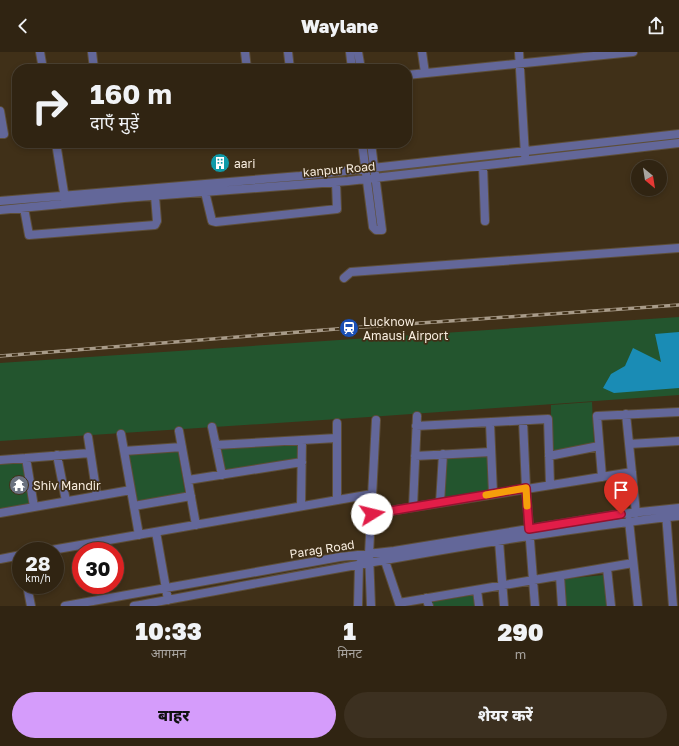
<!DOCTYPE html>
<html lang="hi">
<head>
<meta charset="utf-8">
<style>
	body { margin:0; font-family:"Golos Text","Noto Sans Devanagari",sans-serif; background:#3c3020; color:#f1f3f6; height:100vh; display:flex; flex-direction:column; font-size:15px; white-space:nowrap }
	* { box-sizing:border-box; margin:0 }
	p { font-size:13px; color:#a8a49f }
	.icon { flex:none; width:22px; height:22px; fill:none; stroke:currentColor; stroke-width:2; stroke-linecap:round; stroke-linejoin:round }
	.map { position:relative; height:554px; overflow:hidden }
	.panel { display:flex; flex-direction:column; background:#302412; flex:1 }
	.panel>* { flex:none }
	.hud { position:absolute; left:12px; top:12px; width:400px; height:84px; border-radius:16px; box-shadow:0 2px 6px #0003,0 0 0 1px #4b4132; background:#302412; color:#f1f3f6; overflow:hidden }
	.needle { width:26px; rotate:150deg }
	.fabs { position:absolute; left:631px; top:108px; display:grid; gap:8px }
	.fabs a { display:grid; place-items:center; width:36px; height:36px; border-radius:50%; background:#302412; box-shadow:0 2px 6px #0003,0 0 0 1px #4b4132; font-size:20px }
	.speed { position:absolute; left:12px; top:490px; display:flex; gap:8px; font-size:20px; font-weight:700; text-align:center }
	.speed>* { display:grid; place-content:center; width:52px; height:52px; border-radius:50%; background:#302412; box-shadow:0 2px 6px #0003,0 0 0 1px #4b4132; line-height:1 }
	.speed small { font-size:10px; font-weight:400 }
	.speed .limit { border:6px solid #d22; background:#fff; color:#111 }
	.pin { position:absolute; display:grid; place-items:center; width:34px; height:34px; color:#fff; margin:-41px -17px; border-radius:50% 50% 50% 0; rotate:-45deg; box-shadow:0 0 4px #0007 }
	.pin .icon { rotate:45deg }
	.me { position:absolute; width:44px; margin:-22px; rotate:81deg; stroke-linejoin:round; filter:drop-shadow(0 0 3px #0008) }
	.turn { display:flex; align-items:center; gap:14px; height:84px; padding:0 12px; font-size:18px }
	.turn .icon { width:52px; height:52px; stroke-width:2.5 }
	.turn b { display:block; font-size:28px; line-height:34px }
	.eta { display:flex; justify-content:space-evenly; align-items:center; height:68px; text-align:center }
	.eta b { font-size:24px; font-weight:800; line-height:28px }
	.button { display:flex; gap:8px; margin-top:auto; padding:8px 12px }
	.button a { flex:1; height:46px; border-radius:24px; background:#d59cfb; color:#111; font-size:16px; font-weight:800; line-height:46px; text-align:center }
	.button a+a { background:#3c3020; color:#f1f3f6 }
	header { display:flex; justify-content:space-between; align-items:center; height:52px; padding:0 12px; background:#302412; font-size:18px; font-weight:800 }
	.map>svg:first-child { display:block }
	.green { fill:#23552e }
	.water { fill:#1a8cb5 }
	.lines { fill:none; stroke-linecap:round; stroke-linejoin:round }
	.minor-casing { stroke:#5d4e38; stroke-width:10 }
	.minor { stroke:#636799; stroke-width:8 }
	.rail-casing { stroke:#a89b89; stroke-width:3.5 }
	.rail { stroke:#403018; stroke-width:2; stroke-dasharray:6; stroke-linecap:butt }
	.route-casing { stroke:#92132f; stroke-width:10 }
	.route { stroke:#e11d48; stroke-width:7 }
	.slow { stroke:#f59e0b; stroke-width:7 }
	.labels { text-anchor:middle; dominant-baseline:central; stroke-width:3.5; stroke-linejoin:round; paint-order:stroke }
	.poi-label { font-size:12px; fill:#f8eddf; stroke:#403018; text-anchor:start }
	.street-label { font-size:12px; fill:#f8eddf; stroke:#403018 }
</style>
</head>
<body>
<header><svg class="icon" aria-label="back" viewBox="0 0 24 24"><path d="M15 5l-7 7 7 7"/></svg>Waylane<svg class="icon" aria-label="share" viewBox="0 0 24 24"><path d="M12 15V3M7 8l5-5 5 5M5 13v7h14v-7"/></svg></header>
<div class="map">
<svg width="679" height="554" viewBox="0 0 679 554">
	<rect width="100%" height="100%" fill="#403018"/>
	<!-- green -->
	<path class="green" d="M679,265V343L369,365L0,389V311Z
		M592,350L594,391L551,400V353Z
		M299,392L298,407L225,419L221,397Z
		M178,400L185,441L136,449L128,403Z
		M487,404L489,439L443,446L445,405Z
		M23,408L30,453L0,458V410Z
		M604,523L607,554H566L564,527Z
		M474,543V554H432L431,550Z"/>
	<!-- water -->
	<path class="water" d="M679,280V336L614,341L603,336L611,322L625,314L633,296L661,310L655,282Z"/>
	<g class="lines">
		<defs>
			<path id="minor" d="M40,0L43,17
				M92,0L94,17
				M245,0L247,17
				M288,0L290,17
				M350,0L352,17
				M358,0L361,17
				M422,0L425,21
				M519,0L525,103
				M407,23L633,0
				M0,59L4,82H0
				M56,91L65,147
				M362,91L373,175L376,178H382L371,91
				M483,114L485,169
				M205,140L212,169L216,170L337,157L336,130
				M0,149L300,124L679,82
				M24,156L29,183L155,173L157,169L155,144
				M0,158L124,146L348,129L679,91
				M344,226L351,220L679,196
				M626,362L636,461
				M523,369L526,436L535,554
				M490,371L493,442
				M416,374L548,367L550,433
				M212,375L222,423
				M179,379L196,473
				M121,382L139,483
				M88,385L97,444
				M629,392L679,389
				M216,393L337,386
				M124,399L182,395
				M57,403L66,449
				M415,404L491,400
				M549,404L599,394
				M26,406L34,455
				M0,408L90,401
				M602,425L597,364L679,360
				M188,428L302,410
				M337,448V371
				M440,451L443,402
				M134,454L191,444
				M301,454L302,388
				M413,455L417,364
				M0,461L131,438
				M666,461L673,554
				M371,462L632,420
				M629,469L638,554
				M156,480L168,548
				M499,489L504,554
				M46,499L372,442
				M383,503L400,554
				M0,507L21,503
				M607,516L611,554
				M560,524L562,554
				M27,533L31,554
				M477,538L479,554
				M426,546L429,554
				M399,551L633,511
				M65,554L340,505L394,499L621,462L679,456
				M134,554C265,530 397,504 529,484C579,477 629,469 679,464
				M358,554L359,512L363,508
				M371,554L369,502L376,368"/>
		</defs>
		<!-- minor casing -->
		<use href="#minor" class="minor-casing"/>
		<!-- minor -->
		<use href="#minor" class="minor"/>
		<defs>
			<path id="rail" d="M0,304L349,276L679,253"/>
		</defs>
		<!-- rail casing -->
		<use href="#rail" class="rail-casing"/>
		<!-- rail -->
		<use href="#rail" class="rail"/>
	</g>
	<g class="lines">
		<defs>
			<path id="route" d="M372,462L526,436L529,477L621,462"/>
		</defs>
		<!-- route casing -->
		<use href="#route" class="route-casing"/>
		<!-- route -->
		<use href="#route" class="route"/>
		<!-- slow -->
		<path class="slow" d="M486,443L526,436L527,454"/>
	</g>
	<!-- icons -->
	<defs>
		<symbol id="building-disc" viewBox="-11 -11 22 22"><circle r="9.5" fill="#0f9aa8" stroke="#403018"/><path d="M-4-6H4V6H1V3H-1V6H-4ZM-2.5-4.3h1.7v1.8h-1.7ZM.8-4.3h1.7v1.8H.8ZM-2.5-1h1.7V.8h-1.7ZM.8-1h1.7V.8H.8Z" fill="#fff"/></symbol>
		<symbol id="station-disc" viewBox="-11 -11 22 22"><circle r="9.5" fill="#1a4fb4" stroke="#403018"/><path d="M-3-6H3Q5-6 5-4V2Q5 4 3 4L4.5 6H3L1.5 4h-3L-3 6H-4.5L-3 4Q-5 4-5 2V-4Q-5-6-3-6ZM-3.5-4v3h7v-3ZM-3.5 1v1.5H-2V1ZM2 1v1.5H3.5V1Z" fill="#fff"/></symbol>
		<symbol id="temple-disc" viewBox="-11 -11 22 22"><circle r="9.5" fill="#6b7280" stroke="#403018"/><path d="M0-6L5-2H3V0L6.5 2.5H4V6H1.5V3h-3V6H-4V2.5H-6.5L-3 0V-2H-5Z" fill="#fff"/></symbol>
	</defs>
	<g fill-rule="evenodd">
		<use href="#building-disc" x="209" y="100" width="22" height="22"/>
		<use href="#station-disc" x="338" y="265" width="22" height="22"/>
		<use href="#temple-disc" x="8" y="422" width="22" height="22"/>
	</g>
	<g class="labels">
		<!-- poi labels -->
		<g class="poi-label">
			<text x="234" y="111">aari</text>
			<text x="363" y="269">Lucknow<tspan x="363" dy="14">Amausi Airport</tspan></text>
			<text x="33" y="433">Shiv Mandir</text>
		</g>
		<!-- street labels -->
		<g class="street-label">
			<text transform="translate(339 117) rotate(-5)">kanpur Road</text>
			<text transform="translate(322 497) rotate(-9)">Parag Road</text>
		</g>
	</g>
</svg>
<div class="fabs">
<a><svg class="needle" viewBox="-14 -14 28 28"><path d="M0-13l5 13h-10z" fill="#e53935"/><path d="M0 13l5-13h-10z" fill="#a8a49f"/></svg></a>
</div>
<div class="speed"><div>28<small>km/h</small></div><div class="limit">30</div></div>
<div class="pin" style="left:621px;top:462px;background:#d93025"><svg class="icon" aria-label="arrive" viewBox="0 0 24 24"><path d="M6 21V4h12l-3 4 3 4H6"/></svg></div>
<svg class="me" style="left:372px;top:462px" viewBox="-20 -20 40 40"><circle r="19" fill="#fff"/><path d="M0-13L10 11 0 6-10 11z" fill="#e11d48"/></svg>
<div class="hud">
<div class="turn"><svg class="icon" aria-label="right" viewBox="0 0 24 24"><path d="M7 20v-9h11M14 6l5 5-5 5"/></svg><div><b>160 m</b>दाएँ मुड़ें</div></div>
</div>
</div>
<section class="panel">
<div class="eta">
<div><b>10:33</b><p>आगमन</p></div>
<div><b>1</b><p>मिनट</p></div>
<div><b>290</b><p>m</p></div>
</div>
<div class="button"><a>बाहर</a><a>शेयर करें</a></div>
</section>
</body>
</html>
